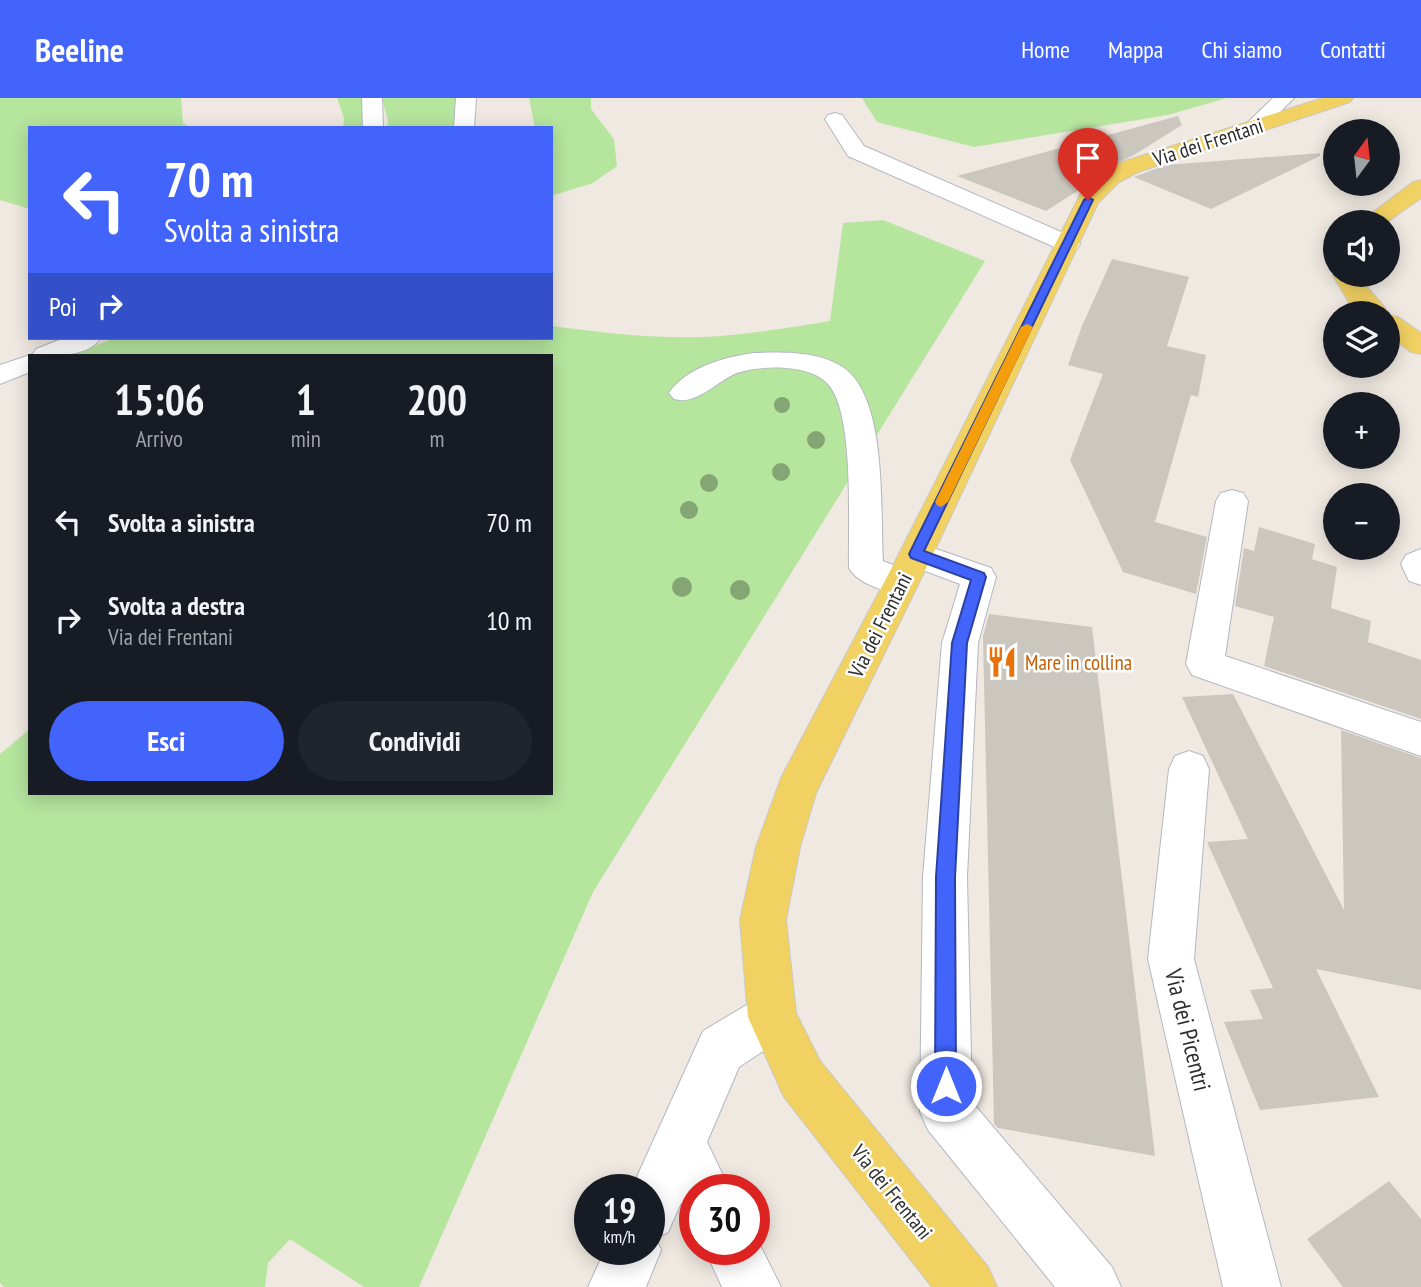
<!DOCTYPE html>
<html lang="it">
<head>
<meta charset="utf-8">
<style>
	body { margin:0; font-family:"PT Sans Narrow",sans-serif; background:#20242c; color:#f1f3f6; height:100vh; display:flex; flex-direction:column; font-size:26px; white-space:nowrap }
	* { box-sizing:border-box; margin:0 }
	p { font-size:23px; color:#9ea1a6 }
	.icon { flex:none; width:38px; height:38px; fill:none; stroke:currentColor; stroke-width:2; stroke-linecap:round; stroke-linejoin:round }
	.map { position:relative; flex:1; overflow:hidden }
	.sheet { position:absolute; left:28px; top:256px; width:525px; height:441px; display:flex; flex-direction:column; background:#171b24; border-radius:0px; box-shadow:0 4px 18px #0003 }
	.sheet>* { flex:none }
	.hud { position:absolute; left:28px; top:28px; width:525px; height:214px; border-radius:0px; box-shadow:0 4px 18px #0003; background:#4264fb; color:#fff; overflow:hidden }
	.needle { width:46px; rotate:15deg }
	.fabs { position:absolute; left:1323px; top:21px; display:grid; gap:14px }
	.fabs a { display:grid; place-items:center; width:77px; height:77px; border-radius:50%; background:#171b24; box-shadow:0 4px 18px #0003; font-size:35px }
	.speed { position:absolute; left:574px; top:1076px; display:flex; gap:14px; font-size:35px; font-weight:700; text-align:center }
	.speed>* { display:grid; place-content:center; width:91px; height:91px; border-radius:50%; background:#171b24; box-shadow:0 4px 18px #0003; line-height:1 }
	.speed small { font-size:18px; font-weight:400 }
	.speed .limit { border:10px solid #d22; background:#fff; color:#111 }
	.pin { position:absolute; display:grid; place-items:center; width:60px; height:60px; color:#fff; margin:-72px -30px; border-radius:50% 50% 50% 0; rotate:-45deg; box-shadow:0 0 7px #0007 }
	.pin .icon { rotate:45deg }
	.me { position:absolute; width:77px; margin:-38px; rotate:0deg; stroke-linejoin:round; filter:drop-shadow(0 0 5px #0008) }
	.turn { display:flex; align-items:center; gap:24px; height:147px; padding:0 21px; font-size:32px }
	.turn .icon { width:91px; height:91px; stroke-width:2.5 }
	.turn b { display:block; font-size:49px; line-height:60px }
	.then { display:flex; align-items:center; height:66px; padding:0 21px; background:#0003; gap:14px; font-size:26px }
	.eta { display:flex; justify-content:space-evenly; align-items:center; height:119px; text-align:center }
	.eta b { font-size:42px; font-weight:600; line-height:49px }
	.cta { display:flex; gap:14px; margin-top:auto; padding:14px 21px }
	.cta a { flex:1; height:80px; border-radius:42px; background:#4264fb; color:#fff; font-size:28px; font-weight:600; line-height:80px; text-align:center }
	.cta a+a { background:#20242c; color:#f1f3f6 }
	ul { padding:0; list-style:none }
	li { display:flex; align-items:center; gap:21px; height:98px; padding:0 21px }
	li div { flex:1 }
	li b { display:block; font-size:26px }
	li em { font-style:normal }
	header { display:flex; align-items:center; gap:42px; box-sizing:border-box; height:98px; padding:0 35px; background:#4264fb; color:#fff }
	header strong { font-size:33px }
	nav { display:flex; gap:38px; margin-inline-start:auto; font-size:24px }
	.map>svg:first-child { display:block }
	.green { fill:#b6e59e }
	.building { fill:#cbc7bf }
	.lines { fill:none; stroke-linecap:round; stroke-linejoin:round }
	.minor-casing { stroke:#b4b7c1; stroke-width:2 }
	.major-casing { stroke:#c9c9c9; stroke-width:2 }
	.minor { fill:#fff; fill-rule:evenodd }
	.major { fill:#f2d163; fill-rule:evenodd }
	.tree { fill:#84a574 }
	.route { fill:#4264fb; stroke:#2b41a3; stroke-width:2 }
	.slow { fill:#f59e0b }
	.labels { text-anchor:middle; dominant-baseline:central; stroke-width:5; stroke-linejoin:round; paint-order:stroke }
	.street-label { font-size:21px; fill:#2e2e2e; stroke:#fff }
	.food-label { font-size:21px; fill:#c56008; stroke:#fff; text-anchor:start }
	.near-street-label { font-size:24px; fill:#2e2e2e; stroke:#fff }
</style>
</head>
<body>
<header>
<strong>Beeline</strong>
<nav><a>Home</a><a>Mappa</a><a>Chi siamo</a><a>Contatti</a></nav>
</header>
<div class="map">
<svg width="1421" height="1189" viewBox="0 0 1421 1189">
	<rect width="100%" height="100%" fill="#efe9e1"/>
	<!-- green -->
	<path class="green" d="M0,0H181L183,25L190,30H30V111L0,102Z
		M337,0H362L365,4V30H343L344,20Z
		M382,0H459L455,30H387L388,23Z
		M529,0H591V11L614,41L617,68L593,85L551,98V30H535Z
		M862,0H1227L1168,17L974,49L877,24Z
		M883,122L985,163L593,794L419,1189H364L290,1141L268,1165L265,1189H4L0,1185V656L30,631V695H551V257H73L114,240H551V228C601,234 651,241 702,239C745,237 788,230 830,223L843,125Z"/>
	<!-- building -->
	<path class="building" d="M1178,18L1182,27L1134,57L1102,72L1085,88L1046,113L957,78Z
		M1320,55V58L1211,111L1134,79L1166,67Z
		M1112,161L1189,179L1167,248L1206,257L1198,299L1191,297L1155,424L1207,439L1196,496L1123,474L1070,362L1103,276L1068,267L1082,228Z
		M1259,429L1315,446L1312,461L1337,469L1331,510L1371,523L1368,544L1421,562V621L1264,568L1274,519L1235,508L1244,450L1254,453Z
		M989,516L1092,529L1155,1058L998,1030L994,1026L983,538Z
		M1233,596L1344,812L1341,632L1421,660V892L1316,871L1379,999L1260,1012L1224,924L1263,921L1250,892L1273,890L1207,744L1248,741L1182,599Z
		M1389,1083L1421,1121V1189H1343L1307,1141Z"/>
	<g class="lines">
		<defs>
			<path id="minor" d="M362,0H382L383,30H363Z
				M456,0H476L474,30H454Z
				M1273,0H1294L1261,33H1247L1244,29L1247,25Z
				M835,15L842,17L864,48L1077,141L1080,146L1077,151L1068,153L1059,151L848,58L825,21L828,17Z
				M64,240H101C86,261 52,257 30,257V274L0,286V267L33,256L36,251Z
				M754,255C783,254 819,253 844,270C888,302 880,414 883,463L913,475L919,484L913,493C895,499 858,487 849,470C848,430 855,315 828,286C810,266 764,267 740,274C717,281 699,308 674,301L669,295C687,269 725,259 754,255Z
				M1232,392L1243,395L1248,403L1225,558L1421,624V658L1192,577L1186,566L1216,403L1221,395Z
				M916,444L991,470L996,479L978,545L967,779L972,1004L1112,1169L1121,1189H1055L928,1032L920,1014L923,779L942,545L960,486L904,465L899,456L904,447Z
				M1421,451V487L1409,483L1401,466L1406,457Z
				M1189,653L1203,658L1209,671L1194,861L1281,1189H1223L1148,861L1169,671L1175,658Z
				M772,895L789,902L796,919L789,936L739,969L707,1044L730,1092H695V1116L684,1111L681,1105L668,1134L656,1140L661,1152L646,1189H588L605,1152H649V1092H631L703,933L755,902Z
				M754,1135L781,1189H722L705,1152H754Z"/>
			<path id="major" d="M1323,0H1353L1350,4L1138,74L1119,84L1098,105L933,456L816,695L800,749L786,822L796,915L820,963L988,1169L997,1189H932L784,999L748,919L740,822L756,749L781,680L899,456L1080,97L1103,74L1122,64Z
				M1421,82V100L1387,124H1360L1413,84Z
				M1335,174V177H1359C1368,193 1379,201 1389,215L1388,217L1398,219L1421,235V256L1411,254L1388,237V215H1361L1350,206L1333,177Z"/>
		</defs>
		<!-- minor casing -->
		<use href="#minor" class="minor-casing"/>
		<!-- major casing -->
		<use href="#major" class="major-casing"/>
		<!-- minor -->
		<use href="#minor" class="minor"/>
		<!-- major -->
		<use href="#major" class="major"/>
	</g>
	<!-- trees -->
	<g class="tree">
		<circle cx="782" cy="307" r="8"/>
		<circle cx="816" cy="342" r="9"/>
		<circle cx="781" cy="374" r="9"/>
		<circle cx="709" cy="385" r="9"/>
		<circle cx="689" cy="412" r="9"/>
		<circle cx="682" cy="489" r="10"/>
		<circle cx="740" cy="492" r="10"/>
	</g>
	<!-- route -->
	<path class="route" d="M1088,99L1093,102L924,453L984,475L986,479L967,545L955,779L956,988L953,996L946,999L938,996L935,988L936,779L952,545L971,482L911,460L909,456L1084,102Z"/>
	<!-- slow -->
	<path class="slow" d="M1027,226L1033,229L948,404L941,409L937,407L935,404L1021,229Z"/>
	<!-- icons -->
	<defs>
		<symbol id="restaurant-bare" viewBox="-9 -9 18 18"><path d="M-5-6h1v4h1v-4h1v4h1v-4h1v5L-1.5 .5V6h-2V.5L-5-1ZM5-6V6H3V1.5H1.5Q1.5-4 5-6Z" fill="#e8710a" stroke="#fff" stroke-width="2.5" paint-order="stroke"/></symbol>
	</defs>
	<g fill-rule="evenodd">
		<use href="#restaurant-bare" x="980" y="542" width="44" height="44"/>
	</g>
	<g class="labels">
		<!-- street labels -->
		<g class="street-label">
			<text transform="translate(1208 44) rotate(-18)">Via dei Frentani</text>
			<text transform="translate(880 527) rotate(-63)">Via dei Frentani</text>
			<text transform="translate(892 1094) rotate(51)">Via dei Frentani</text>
		</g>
		<!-- food labels -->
		<g class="food-label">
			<text x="1025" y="564">Mare in collina</text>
		</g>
		<!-- near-street labels -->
		<g class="near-street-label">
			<text transform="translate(1188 932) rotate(76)">Via dei Picentri</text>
		</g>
	</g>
</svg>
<div class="fabs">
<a><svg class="needle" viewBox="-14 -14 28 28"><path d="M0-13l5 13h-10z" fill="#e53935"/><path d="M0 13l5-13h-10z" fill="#9ea1a6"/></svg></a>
<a><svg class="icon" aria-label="sound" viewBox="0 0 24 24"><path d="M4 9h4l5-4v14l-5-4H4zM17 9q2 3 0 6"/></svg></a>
<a><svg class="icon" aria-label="layers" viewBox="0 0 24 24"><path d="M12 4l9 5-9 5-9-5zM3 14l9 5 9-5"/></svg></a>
<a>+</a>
<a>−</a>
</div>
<div class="speed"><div>19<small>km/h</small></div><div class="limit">30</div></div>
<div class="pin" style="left:1088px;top:102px;background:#d93025"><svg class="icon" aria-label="arrive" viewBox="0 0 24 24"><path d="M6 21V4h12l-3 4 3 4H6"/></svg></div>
<svg class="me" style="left:946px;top:988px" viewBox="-20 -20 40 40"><circle r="17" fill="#4264fb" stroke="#fff" stroke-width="3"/><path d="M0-11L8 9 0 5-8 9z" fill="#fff"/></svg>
<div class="hud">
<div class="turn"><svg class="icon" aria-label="left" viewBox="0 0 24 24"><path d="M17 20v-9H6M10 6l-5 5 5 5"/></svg><div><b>70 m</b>Svolta a sinistra</div></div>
<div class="then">Poi<svg class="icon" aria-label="right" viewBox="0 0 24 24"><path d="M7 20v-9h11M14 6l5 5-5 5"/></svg></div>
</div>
<section class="sheet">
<div class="eta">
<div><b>15:06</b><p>Arrivo</p></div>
<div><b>1</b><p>min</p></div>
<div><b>200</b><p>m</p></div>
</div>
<ul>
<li><svg class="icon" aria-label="left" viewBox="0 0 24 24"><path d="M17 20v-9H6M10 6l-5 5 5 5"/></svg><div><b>Svolta a sinistra</b></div><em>70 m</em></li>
<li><svg class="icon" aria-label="right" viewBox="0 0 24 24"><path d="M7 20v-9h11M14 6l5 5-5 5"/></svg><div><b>Svolta a destra</b><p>Via dei Frentani</p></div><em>10 m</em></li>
</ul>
<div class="cta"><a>Esci</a><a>Condividi</a></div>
</section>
</div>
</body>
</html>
